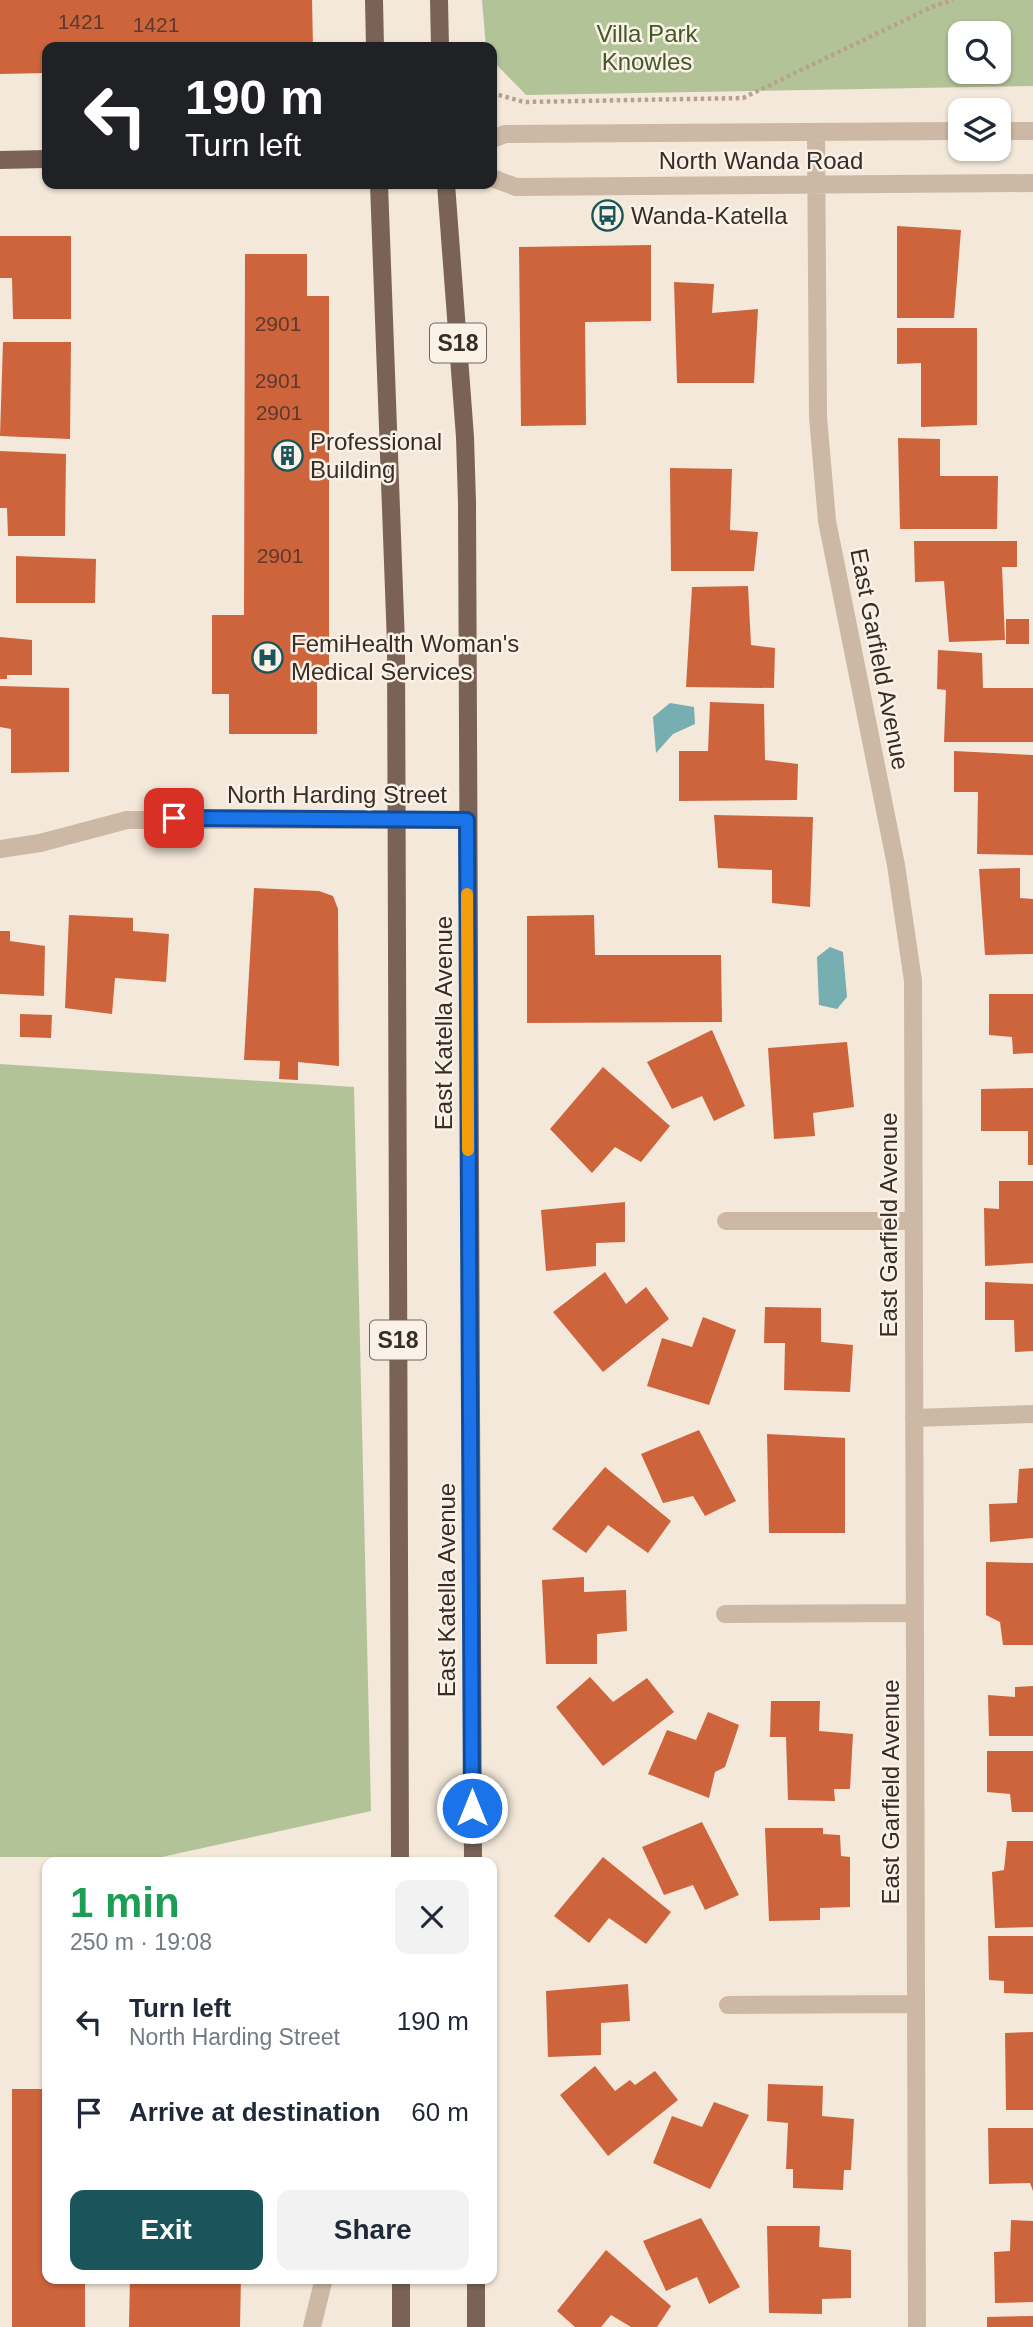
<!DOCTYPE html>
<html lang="en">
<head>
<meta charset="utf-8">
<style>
	body { margin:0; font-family:Helvetica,sans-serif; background:#f2f2f3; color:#1f2937; height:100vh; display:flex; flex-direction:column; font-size:26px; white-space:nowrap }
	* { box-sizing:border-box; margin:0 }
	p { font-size:23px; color:#747a83 }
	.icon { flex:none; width:38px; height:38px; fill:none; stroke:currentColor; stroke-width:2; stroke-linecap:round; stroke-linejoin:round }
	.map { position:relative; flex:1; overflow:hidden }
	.side { position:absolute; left:42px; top:1857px; width:455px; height:427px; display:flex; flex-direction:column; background:#fff; border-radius:14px; box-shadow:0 2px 5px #0004 }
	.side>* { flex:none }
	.hud { position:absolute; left:42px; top:42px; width:455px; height:147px; border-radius:14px; box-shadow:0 2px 5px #0004; background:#202124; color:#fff; overflow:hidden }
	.controls { position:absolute; left:948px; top:21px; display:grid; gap:14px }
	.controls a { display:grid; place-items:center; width:63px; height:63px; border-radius:14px; background:#fff; box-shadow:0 2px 5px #0004; font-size:35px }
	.pin { position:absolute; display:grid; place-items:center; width:60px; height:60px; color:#fff; margin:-30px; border-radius:14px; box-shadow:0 4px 10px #0006 }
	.me { position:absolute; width:77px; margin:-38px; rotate:0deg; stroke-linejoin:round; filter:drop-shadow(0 0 5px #0008) }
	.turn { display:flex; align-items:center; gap:24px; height:147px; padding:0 28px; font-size:32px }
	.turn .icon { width:91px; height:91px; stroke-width:2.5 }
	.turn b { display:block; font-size:49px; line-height:60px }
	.round { display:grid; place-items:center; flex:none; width:74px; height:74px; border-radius:14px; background:#f2f2f3 }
	.headline { display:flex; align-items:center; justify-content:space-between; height:119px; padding:0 28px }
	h1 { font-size:42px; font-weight:700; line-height:52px; color:#1e9e55 }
	.primary-button { display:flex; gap:14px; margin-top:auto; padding:14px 28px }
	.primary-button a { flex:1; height:80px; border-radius:14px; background:#19555b; color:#fff; font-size:28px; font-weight:700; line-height:80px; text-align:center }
	.primary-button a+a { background:#f2f2f3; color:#1f2937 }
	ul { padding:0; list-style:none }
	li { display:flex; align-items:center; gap:21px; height:91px; padding:0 28px }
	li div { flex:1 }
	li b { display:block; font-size:26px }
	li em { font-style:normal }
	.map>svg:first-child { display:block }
	.green { fill:#b3c398; fill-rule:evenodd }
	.water { fill:#76aeb2 }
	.building { fill:#ce643c }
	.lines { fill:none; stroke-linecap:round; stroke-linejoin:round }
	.path { stroke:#b8a18e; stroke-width:4.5; stroke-dasharray:3.5 3.5; stroke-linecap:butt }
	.minor { stroke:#ccb8a4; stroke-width:18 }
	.major { stroke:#7a6356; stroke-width:18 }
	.route-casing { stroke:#114b97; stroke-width:18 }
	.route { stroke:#1a73e8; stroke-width:12 }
	.slow { stroke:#f59e0b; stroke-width:12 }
	.labels { text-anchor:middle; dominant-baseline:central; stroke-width:5; stroke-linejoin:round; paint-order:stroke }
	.number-label { font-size:21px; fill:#5d3a2c }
	.shield { fill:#faf2e6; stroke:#726760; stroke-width:2 }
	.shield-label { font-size:23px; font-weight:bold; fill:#372c26 }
	.park-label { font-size:24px; fill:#445728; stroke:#faf2e6 }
	.street-label { font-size:24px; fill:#372c26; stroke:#faf2e6 }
	.poi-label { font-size:24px; fill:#372c26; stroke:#faf2e6; text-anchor:start }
</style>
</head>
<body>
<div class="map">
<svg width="1033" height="2327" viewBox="0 0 1033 2327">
	<rect width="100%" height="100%" fill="#f3e8d9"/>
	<!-- green -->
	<path class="green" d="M482,0H1033V86L526,95L492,60V47H486ZM961,33H999V72H961Z
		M0,1064L354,1087L371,1811L162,1857H0Z"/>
	<!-- water -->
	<path class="water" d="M670,703L694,707L695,724L673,734L656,753L653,717Z
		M830,947L843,952L847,997L837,1009L819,1005L817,957Z"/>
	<!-- building -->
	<path class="building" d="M0,0H312L313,47H47V73L0,74Z
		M897,226L961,230L954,318H897Z
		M0,236H71V319H13L12,278H0Z
		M651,245V321L585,322L586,425L521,426L519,247Z
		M245,254H307V296H329V673H317V734H229V694H212V615H244Z
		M674,282L714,284L712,313L758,309L754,383H677Z
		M897,328H977V425L921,427V363L897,364Z
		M3,342H71L70,439L0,436Z
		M898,438L940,439V476H998L997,529H900Z
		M0,451L66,454L65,536H8L7,508H0Z
		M670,468L732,469L730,530L758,532L754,571H671Z
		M914,541H1017V567H1002L1005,640L949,642L944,581L915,582Z
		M16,556L96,559L95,603H16Z
		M748,586L751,645L775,648L774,688L686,687L692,587Z
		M1006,619H1029V644H1006Z
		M0,637L32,640V675H7V679H0Z
		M938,650L982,653L983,688H1033V742H944L946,690L937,689Z
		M0,686L69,688V772L11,773V729L0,727Z
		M710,702L764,704L765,760L798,764L797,800L679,801V751H708Z
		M954,751L1033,755V855L977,854L978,792H954Z
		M714,815L813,817L810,907L772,903V870L718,868Z
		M1020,868V898L1033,899V954L985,955L979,869Z
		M254,888L319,891L333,896L338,909L339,1066L298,1062V1080L279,1079L280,1061L244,1060Z
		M69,915L133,918V931L169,934L166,982L115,978L112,1014L65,1008Z
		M594,915L595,955H721L722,1022L527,1023V916Z
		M0,931H10V941L45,946L44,996L0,994Z
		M989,994H1033V1053L1013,1054L1012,1037L989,1035Z
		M20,1014L52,1015L51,1038L20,1037Z
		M712,1030L745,1106L714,1121L702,1096L672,1109L647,1062Z
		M847,1042L854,1107L813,1113L815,1136L774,1139L768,1048Z
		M603,1067L670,1126L641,1162L615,1147L592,1173L550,1129Z
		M1033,1088V1165H1028V1131H981V1089Z
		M999,1181H1033V1263L985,1266L984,1208L999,1209Z
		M625,1202V1242L596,1243V1266L546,1271L541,1210Z
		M605,1272L626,1304L646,1287L669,1319L603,1372L553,1312Z
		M985,1282L1033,1284V1351L1015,1352L1014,1320H985Z
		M765,1307L821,1308V1342L853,1345L850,1392L784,1390L785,1343H764Z
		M703,1317L736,1330L709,1405L647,1386L662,1338L692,1347Z
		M699,1430L736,1501L705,1516L693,1496L663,1503L641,1454Z
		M767,1434L845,1438V1533H769Z
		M605,1467L671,1521L648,1553L608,1525L586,1553L552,1529Z
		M1033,1468V1538L990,1542L989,1504L1017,1503L1019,1469Z
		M986,1562L1033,1563V1645H1003L1000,1622L986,1615Z
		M584,1577V1592L626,1590L627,1631L597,1634V1664H546L542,1580Z
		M590,1677L613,1702L647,1678L674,1712L603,1766L556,1707Z
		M1033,1686V1736H989L988,1695L1015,1697V1687Z
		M771,1701H820L819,1731L853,1734L850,1789H834L835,1801L788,1800L786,1737H770Z
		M708,1712L739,1725L725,1767L715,1772L709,1798L648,1774L667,1730L696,1740Z
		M987,1751H1033V1812H1012L1010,1794L987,1792Z
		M702,1822L739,1895L705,1910L693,1885L664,1895L642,1847Z
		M765,1828H823V1834L840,1835L841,1856L850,1857V1907L820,1908V1920L769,1921Z
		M1007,1841H1033V1927L995,1928L992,1872L1004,1870Z
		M603,1857L671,1912L646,1944L609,1918L589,1943L554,1916Z
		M988,1936H1033V1994L1004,1993V1981L989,1980Z
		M628,1984L630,2021L601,2023V2055L548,2057L546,1991Z
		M1033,2032V2110H1006L1005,2033Z
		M595,2066L615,2091L630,2080L635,2085L655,2071L678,2100L608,2156L560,2095Z
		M768,2084L823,2086L822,2116L854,2119L851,2170H844L843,2190L793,2188V2169H786L788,2123L767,2121Z
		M12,2089H47V2278H85V2327H12Z
		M714,2102L749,2115L710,2189L653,2163L672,2116L702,2127Z
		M988,2128H1033V2191L1030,2183L989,2184Z
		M701,2218L740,2287L709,2304L697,2277L666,2291L643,2241Z
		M1011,2220L1033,2221V2302L995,2303L994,2252L1010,2251Z
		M767,2226H820L819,2247L851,2250V2298L822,2299V2314L769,2313Z
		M606,2250L671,2306L657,2327H631L611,2315L601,2327H575L557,2311Z
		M130,2278H241L240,2327H129Z
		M1033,2316V2327H987V2317Z"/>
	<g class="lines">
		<!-- path -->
		<path class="path" d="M492,93L524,102L743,98L932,7L953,0"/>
		<!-- minor -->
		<path class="minor" d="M999,131H1033
			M816,132L818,417L827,521L896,865L913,981L917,2327
			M492,139L505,134L961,131
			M492,178L516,187L1033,183
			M0,849L40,843L127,820H467
			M726,1221H912
			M914,1418L1033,1414
			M725,1614L915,1613
			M728,2005L915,2004
			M312,2327L324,2278"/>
		<!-- major -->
		<path class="major" d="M374,0L375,47
			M439,0L440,47
			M0,160L47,159
			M379,184L396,644L400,1862
			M446,184L465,437L467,502L473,1862
			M401,2278V2327
			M476,2278V2327"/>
	</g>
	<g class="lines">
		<defs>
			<path id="route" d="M174,818L467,820L472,1808"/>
		</defs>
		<!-- route casing -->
		<use href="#route" class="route-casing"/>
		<!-- route -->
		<use href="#route" class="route"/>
		<!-- slow -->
		<path class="slow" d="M467,894L468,1150"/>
	</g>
	<!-- icons -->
	<defs>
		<symbol id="bus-ring" viewBox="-11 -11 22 22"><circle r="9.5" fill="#faf2e6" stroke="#19555b" stroke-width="1.5"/><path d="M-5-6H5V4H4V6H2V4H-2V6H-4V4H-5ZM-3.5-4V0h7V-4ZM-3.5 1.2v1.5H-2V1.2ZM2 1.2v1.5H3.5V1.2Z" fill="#19555b"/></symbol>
		<symbol id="building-ring" viewBox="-11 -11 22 22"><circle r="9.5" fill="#faf2e6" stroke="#19555b" stroke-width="1.5"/><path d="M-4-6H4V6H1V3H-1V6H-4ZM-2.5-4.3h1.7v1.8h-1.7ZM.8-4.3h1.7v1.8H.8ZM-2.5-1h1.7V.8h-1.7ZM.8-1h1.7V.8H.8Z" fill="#19555b"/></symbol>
		<symbol id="hospital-ring" viewBox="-11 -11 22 22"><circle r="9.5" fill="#faf2e6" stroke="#19555b" stroke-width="1.5"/><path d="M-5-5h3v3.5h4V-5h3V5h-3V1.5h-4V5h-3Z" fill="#19555b"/></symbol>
	</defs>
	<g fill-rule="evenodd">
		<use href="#bus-ring" x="590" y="198" width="35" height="35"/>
		<use href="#building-ring" x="270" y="438" width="35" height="35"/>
		<use href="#hospital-ring" x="250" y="640" width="35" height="35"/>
	</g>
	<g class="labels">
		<!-- number labels -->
		<g class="number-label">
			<text x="81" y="21">1421</text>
			<text x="156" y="24">1421</text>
			<text x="278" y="323">2901</text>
			<text x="278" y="380">2901</text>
			<text x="279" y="412">2901</text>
			<text x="280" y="555">2901</text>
		</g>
		<!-- shield labels -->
		<g class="shield">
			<rect x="430" y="323.5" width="56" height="39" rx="5"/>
			<rect x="370" y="1320.5" width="56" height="39" rx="5"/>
		</g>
		<g class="shield-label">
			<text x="458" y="343">S18</text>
			<text x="398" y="1340">S18</text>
		</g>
		<!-- park labels -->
		<g class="park-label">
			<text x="647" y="33">Villa Park<tspan x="647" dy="28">Knowles</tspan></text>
		</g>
		<!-- street labels -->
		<g class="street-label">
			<text x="761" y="160">North Wanda Road</text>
			<text transform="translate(880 659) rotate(79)">East Garfield Avenue</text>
			<text x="337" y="794">North Harding Street</text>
			<text transform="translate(443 1023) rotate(-90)">East Katella Avenue</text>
			<text transform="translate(888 1225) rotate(-90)">East Garfield Avenue</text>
			<text transform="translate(446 1590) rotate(-90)">East Katella Avenue</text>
			<text transform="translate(890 1792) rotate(-90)">East Garfield Avenue</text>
		</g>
		<!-- poi labels -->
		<g class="poi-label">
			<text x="631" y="215">Wanda-Katella</text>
			<text x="310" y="441">Professional<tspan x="310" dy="28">Building</tspan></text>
			<text x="291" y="643">FemiHealth Woman's<tspan x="291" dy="28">Medical Services</tspan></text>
		</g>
	</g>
</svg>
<div class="controls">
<a><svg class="icon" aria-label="search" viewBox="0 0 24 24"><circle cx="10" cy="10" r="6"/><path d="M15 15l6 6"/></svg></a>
<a><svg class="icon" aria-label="layers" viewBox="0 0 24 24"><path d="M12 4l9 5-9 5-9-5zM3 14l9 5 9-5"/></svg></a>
</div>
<div class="pin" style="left:174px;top:818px;background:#d93025"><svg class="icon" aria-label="arrive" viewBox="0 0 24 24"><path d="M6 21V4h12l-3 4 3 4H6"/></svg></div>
<svg class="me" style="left:472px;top:1808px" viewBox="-20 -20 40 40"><circle r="17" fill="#1a73e8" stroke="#fff" stroke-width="3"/><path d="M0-11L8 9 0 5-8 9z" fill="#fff"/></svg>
<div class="hud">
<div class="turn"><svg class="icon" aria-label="left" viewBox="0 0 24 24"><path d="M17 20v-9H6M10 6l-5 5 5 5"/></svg><div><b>190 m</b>Turn left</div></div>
</div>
<section class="side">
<div class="headline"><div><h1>1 min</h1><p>250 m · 19:08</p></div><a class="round"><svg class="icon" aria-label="close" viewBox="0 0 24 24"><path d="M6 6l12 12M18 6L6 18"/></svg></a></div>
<ul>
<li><svg class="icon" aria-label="left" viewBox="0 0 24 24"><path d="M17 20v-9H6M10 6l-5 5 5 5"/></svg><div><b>Turn left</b><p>North Harding Street</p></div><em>190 m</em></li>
<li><svg class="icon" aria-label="arrive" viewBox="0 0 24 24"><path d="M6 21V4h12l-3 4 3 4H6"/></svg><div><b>Arrive at destination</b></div><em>60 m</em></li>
</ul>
<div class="primary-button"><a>Exit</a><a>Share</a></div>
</section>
</div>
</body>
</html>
